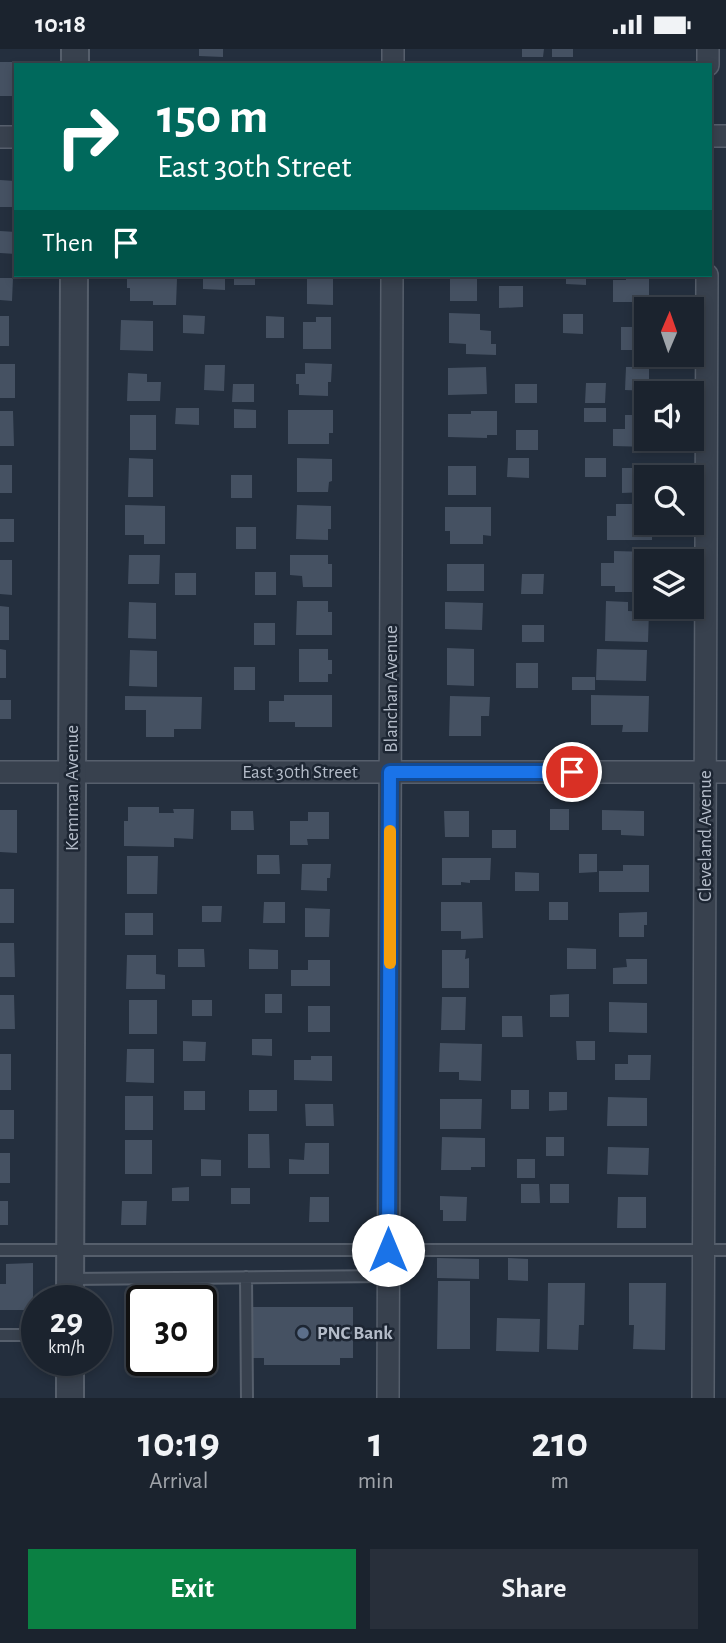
<!DOCTYPE html>
<html lang="en">
<head>
<meta charset="utf-8">
<style>
	body { margin:0; font-family:"Alegreya Sans",sans-serif; background:#282f3a; color:#f1f3f6; height:100vh; display:flex; flex-direction:column; font-size:26px; white-space:nowrap }
	* { box-sizing:border-box; margin:0 }
	p { font-size:23px; color:#a0a4aa }
	.icon { flex:none; width:38px; height:38px; fill:none; stroke:currentColor; stroke-width:2; stroke-linecap:round; stroke-linejoin:round }
	.map { position:relative; height:1349px; overflow:hidden }
	.panel { display:flex; flex-direction:column; background:#1b232e; flex:1 }
	.panel>* { flex:none }
	.guide { position:absolute; left:14px; top:14px; width:698px; height:214px; border-radius:0px; box-shadow:0 4px 10px #0003,0 0 0 2px #39404a; background:#00695c; color:#fff; overflow:hidden }
	.needle { width:46px; rotate:2deg }
	.tools { position:absolute; left:634px; top:248px; display:grid; gap:14px }
	.tools a { display:grid; place-items:center; width:70px; height:70px; border-radius:0px; background:#1b232e; box-shadow:0 4px 10px #0003,0 0 0 2px #39404a; font-size:35px }
	.speed { position:absolute; left:21px; top:1236px; display:flex; gap:14px; font-size:35px; font-weight:700; text-align:center }
	.speed>* { display:grid; place-content:center; width:91px; height:91px; border-radius:50%; background:#1b232e; box-shadow:0 4px 10px #0003,0 0 0 2px #39404a; line-height:1 }
	.speed small { font-size:18px; font-weight:400 }
	.speed .limit { border:4px solid #111; border-radius:10px; background:#fff; color:#111 }
	.pin { position:absolute; display:grid; place-items:center; width:60px; height:60px; color:#fff; margin:-30px; border:4px solid #fff; border-radius:50%; box-shadow:0 2px 7px #0007 }
	.me { position:absolute; width:77px; margin:-38px; rotate:0deg; stroke-linejoin:round; filter:drop-shadow(0 0 5px #0008) }
	.turn { display:flex; align-items:center; gap:24px; height:147px; padding:0 28px; font-size:32px }
	.turn .icon { width:91px; height:91px; stroke-width:2.5 }
	.turn b { display:block; font-size:49px; line-height:60px }
	.then { display:flex; align-items:center; height:66px; padding:0 28px; background:#0003; gap:14px; font-size:26px }
	.eta { display:flex; justify-content:space-evenly; align-items:center; height:119px; text-align:center }
	.eta b { font-size:42px; font-weight:600; line-height:49px }
	.cta { display:flex; gap:14px; margin-top:auto; padding:14px 28px }
	.cta a { flex:1; height:80px; border-radius:0px; background:#0b8043; color:#fff; font-size:28px; font-weight:600; line-height:80px; text-align:center }
	.cta a+a { background:#282f3a; color:#f1f3f6 }
	.status { display:flex; justify-content:space-between; align-items:center; height:49px; padding:0 35px; background:#1b232e; direction:ltr }
	.status svg { height:19px; fill:currentColor }
	.map>svg:first-child { display:block }
	.building { fill:#455162 }
	.lines { fill:none; stroke-linecap:round; stroke-linejoin:round }
	.service-casing { stroke:#565f6c; stroke-width:14 }
	.minor-casing { stroke:#565f6c; stroke-width:24 }
	.tertiary-casing { stroke:#565f6c; stroke-width:30 }
	.service { stroke:#38414e; stroke-width:10 }
	.minor { stroke:#38414e; stroke-width:21 }
	.tertiary { stroke:#38414e; stroke-width:26 }
	.route-casing { stroke:#114b97; stroke-width:18 }
	.route { stroke:#1a73e8; stroke-width:12 }
	.slow { stroke:#f59e0b; stroke-width:12 }
	.service-dot { fill:#5c6f8a; stroke:#1d2633; stroke-width:2.5 }
	.labels { text-anchor:middle; dominant-baseline:central; stroke-width:5; stroke-linejoin:round; paint-order:stroke }
	.street-label { font-size:19px; fill:#b4bcc9; stroke:#1d2633 }
	.poi-label { font-size:19px; font-weight:bold; fill:#b4bcc9; stroke:#1d2633; text-anchor:start }
</style>
</head>
<body>
<div class="status"><b>10:18</b><svg viewBox="0 0 49 12"><path d="M0 12V9h3v3zM5 12V6h3v6zM10 12V3h3v9zM15 12V0h3v12zM26 1h20v11H26zM47 4h2v5h-2z"/></svg></div>
<div class="map">
<svg width="726" height="1349" viewBox="0 0 726 1349">
	<rect width="100%" height="100%" fill="#242f3e"/>
	<!-- building -->
	<path class="building" d="M199,0H223V8L199,7Z
		M522,0H544L543,8H522Z
		M552,0H573V8H552Z
		M0,13H15V36H13V47H0Z
		M0,131L15,132V158H0Z
		M0,182L16,183V205L0,204Z
		M127,226H156V230H177L176,256H153V252H130V239H127Z
		M203,226H225V241L203,240Z
		M234,226H255V236H234Z
		M307,226H333V256L307,255Z
		M450,226H477V252H450Z
		M566,226H586V236L566,235Z
		M626,226H649V253H613V231H626Z
		M0,229H13L12,252L0,251Z
		M499,237H523V258L499,259Z
		M449,264L480,265V281L491,282V295H496V306L466,305V295L449,294Z
		M563,265H583V285L563,284Z
		M183,266L205,267L204,285L183,284Z
		M0,267H9V297H0Z
		M266,267L284,268V289H266Z
		M316,268H331V300H303V273H316Z
		M121,271L153,272V302L120,301Z
		M621,278H646V301H621Z
		M305,314L332,315L331,333H328V347L299,346V335H296V325H305Z
		M0,315H15V349H0Z
		M205,316H225L224,342L204,341Z
		M486,318L487,345L448,346V319Z
		M626,318H649V342L625,341Z
		M128,324L147,325V333H161L160,352H127Z
		M586,334H606L605,354H585Z
		M233,335H254V353H232Z
		M515,335H537V354H515Z
		M176,359H199V376L175,375Z
		M584,359H606V373H584Z
		M234,360L256,361V379H234Z
		M288,361H333V384H329V395H288Z
		M0,362H13L14,397H0Z
		M471,362H497V386H487V389L448,388V365H471Z
		M130,366H156V401H130Z
		M625,366H646V390H650V398L613,397V380H625Z
		M516,381H538V401H516Z
		M129,409L153,410V448H128Z
		M297,409L332,410V432L329,433L328,443H297Z
		M508,409H529V429L507,428Z
		M585,409H606V428H585Z
		M0,416H12V444H0Z
		M448,417H476V446H448Z
		M622,419H649V429H646V443L622,444Z
		M231,426H252V449H231Z
		M616,455H646V474H652V491H607V467H616Z
		M125,456L165,457V495H144V486H125Z
		M297,456L331,457V480H328V491L296,490Z
		M445,458H491V487L483,486V495H450V482H445Z
		M0,470H14V493H0Z
		M236,478H256V500H236Z
		M614,502L651,503V513H646V543H615V537H601V514H614Z
		M129,506H160L159,535H128Z
		M290,506H328V515H332V538H303L302,527L290,526Z
		M0,511H12V546L0,545Z
		M447,515H484V542H447Z
		M255,523H276V546H255Z
		M175,524H196V546H175Z
		M522,525H544L543,545H521Z
		M297,552H328V563H332V586H296Z
		M606,552L628,553V562L649,563L648,593L605,592Z
		M129,553L156,554V590L128,589Z
		M445,553L483,554L482,581L445,580Z
		M0,557L9,558V591H0Z
		M254,574H275V596H254Z
		M522,576H544V593H522Z
		M447,599L474,600V637L447,636Z
		M0,600L6,601V629H0Z
		M299,600H328V611H332V625H328V633H299Z
		M597,600L647,601L646,632L596,631Z
		M130,601L157,602V638L129,637Z
		M516,614H538V639H516Z
		M234,618H255V641H234Z
		M572,628H595V641H572Z
		M284,646H332V678H295V673H269V652H284Z
		M591,646L649,647L648,683H622L623,676H591Z
		M125,647L202,648L201,680H174V688H146V661H125Z
		M450,647L490,648L489,667H481V687H449Z
		M0,651H11V670H0Z
		M128,758H159V764H174L173,760H194L193,790L174,789V798L124,797V772H128Z
		M550,760H569V781H550Z
		M0,761H17V804L0,803Z
		M602,761L644,762V787L621,786V781H602Z
		M231,762H253L254,781H231Z
		M444,762H469V788H445Z
		M308,763H329V790H307L308,796H290V772H308Z
		M492,781H516V799H492Z
		M579,805H597V823L579,824Z
		M257,806H279L280,825H257Z
		M127,807H158L157,845H127Z
		M442,809H491L490,831H470V834L461,833V836H442Z
		M302,815H331L330,829H327V842L301,841Z
		M623,816H649V843H599V822H623Z
		M515,823L539,824V842H515Z
		M0,840H14V874H0Z
		M264,853H285V874H263Z
		M441,853H482L483,889L461,890V882H441Z
		M549,853H568V871H549Z
		M202,857H222L221,873H202Z
		M305,859L330,860L329,888H305Z
		M647,863V876H644V888H619V864Z
		M125,864H153V886H125Z
		M0,894H14L15,928H0Z
		M567,899L596,900V920H567Z
		M178,900H204L205,918H178Z
		M249,900L278,901V920H249Z
		M442,901H466L465,910L469,909V939H442Z
		M127,906H156V925L165,926V940H126Z
		M626,910H647V935H613V919L627,918Z
		M308,911H330V937H291V921H308Z
		M265,945H282V964H265Z
		M569,945V968H550V946Z
		M0,946H14L15,980H0Z
		M442,948H466L465,981H441Z
		M129,951H157V985H129Z
		M192,951H212V967H192Z
		M609,953L647,954V984L609,983Z
		M308,957H330V983H308Z
		M502,967H522L523,988H502Z
		M252,990H272V1007L252,1006Z
		M183,992L206,993L205,1012H183Z
		M576,992H595V1011H577Z
		M440,994L482,995L481,1032L459,1031V1023H439Z
		M127,1000H154V1034L126,1033Z
		M0,1005H11V1041H0Z
		M628,1006H651L650,1031H615V1015H628Z
		M311,1007H332V1032L294,1031V1011H311Z
		M249,1041H277V1062H249Z
		M511,1041H529V1060H511Z
		M184,1042H205V1061H184Z
		M549,1043H567V1061L549,1062Z
		M125,1047H153V1081H125Z
		M608,1048L647,1049V1077H607Z
		M440,1050H482L481,1080H440Z
		M305,1055H333L334,1077H306Z
		M0,1061H14V1090H0Z
		M248,1085H269L270,1119H248Z
		M442,1088L485,1089V1118H471V1121H441Z
		M546,1088H564V1107H546Z
		M125,1091H152V1125H125Z
		M305,1094H329V1125H289V1110L304,1111Z
		M608,1098L649,1099L648,1126L607,1125Z
		M0,1104H10V1134H0Z
		M201,1110L221,1111V1127H201Z
		M517,1110H535V1129H517Z
		M521,1135H539L540,1154H521Z
		M550,1135H569V1154H550Z
		M189,1138V1152H172V1139Z
		M231,1139H250V1155H231Z
		M440,1147L467,1148L466,1172H443V1161H440Z
		M310,1148H329V1173H309Z
		M618,1148H646V1179H617Z
		M0,1152H8V1176H0Z
		M122,1152H147L146,1176H121Z
		M437,1209L479,1210V1230L437,1229Z
		M508,1209L528,1210V1232L508,1231Z
		M33,1214V1261H0V1235H6V1215Z
		M438,1232H470V1300H437Z
		M548,1234H585L584,1276H579L578,1301L547,1300Z
		M629,1234H666L665,1301L633,1300L634,1276H629Z
		M253,1258H353V1309H340V1316H264V1309H253Z
		M497,1269L540,1270L539,1303L496,1302Z"/>
	<g class="lines">
		<defs>
			<path id="service" d="M0,1201H726
				M246,1228L247,1349
				M70,1230L388,1227
				M0,1286H37"/>
			<path id="minor" d="M393,16V0
				M708,16V0
				M710,87H726
				M0,88H16
				M0,723H726
				M388,1349L392,226
				M703,1349L707,226"/>
			<path id="tertiary" d="M75,16V0
				M70,1251L74,226
				M70,1349V1311"/>
		</defs>
		<!-- service casing -->
		<use href="#service" class="service-casing"/>
		<!-- minor casing -->
		<use href="#minor" class="minor-casing"/>
		<!-- tertiary casing -->
		<use href="#tertiary" class="tertiary-casing"/>
		<!-- service -->
		<use href="#service" class="service"/>
		<!-- minor -->
		<use href="#minor" class="minor"/>
		<!-- tertiary -->
		<use href="#tertiary" class="tertiary"/>
	</g>
	<g class="lines">
		<defs>
			<path id="route" d="M388,1201L390,723H572"/>
		</defs>
		<!-- route casing -->
		<use href="#route" class="route-casing"/>
		<!-- route -->
		<use href="#route" class="route"/>
		<!-- slow -->
		<path class="slow" d="M390,914V782"/>
	</g>
	<!-- markers -->
	<circle class="service-dot" cx="303" cy="1284" r="7"/>
	<g class="labels">
		<!-- street labels -->
		<g class="street-label">
			<text transform="translate(391 640) rotate(-90)">Blanchan Avenue</text>
			<text x="300" y="723">East 30th Street</text>
			<text transform="translate(72 739) rotate(-90)">Kemman Avenue</text>
			<text transform="translate(705 787) rotate(-90)">Cleveland Avenue</text>
		</g>
		<!-- poi labels -->
		<g class="poi-label">
			<text x="317" y="1284">PNC Bank</text>
		</g>
	</g>
</svg>
<div class="tools">
<a><svg class="needle" viewBox="-14 -14 28 28"><path d="M0-13l5 13h-10z" fill="#e53935"/><path d="M0 13l5-13h-10z" fill="#a0a4aa"/></svg></a>
<a><svg class="icon" aria-label="sound" viewBox="0 0 24 24"><path d="M4 9h4l5-4v14l-5-4H4zM17 9q2 3 0 6"/></svg></a>
<a><svg class="icon" aria-label="search" viewBox="0 0 24 24"><circle cx="10" cy="10" r="6"/><path d="M15 15l6 6"/></svg></a>
<a><svg class="icon" aria-label="layers" viewBox="0 0 24 24"><path d="M12 4l9 5-9 5-9-5zM3 14l9 5 9-5"/></svg></a>
</div>
<div class="speed"><div>29<small>km/h</small></div><div class="limit">30</div></div>
<div class="pin" style="left:572px;top:723px;background:#d93025"><svg class="icon" aria-label="arrive" viewBox="0 0 24 24"><path d="M6 21V4h12l-3 4 3 4H6"/></svg></div>
<svg class="me" style="left:388px;top:1201px" viewBox="-20 -20 40 40"><circle r="19" fill="#fff"/><path d="M0-13L10 11 0 6-10 11z" fill="#1a73e8"/></svg>
<div class="guide">
<div class="turn"><svg class="icon" aria-label="right" viewBox="0 0 24 24"><path d="M7 20v-9h11M14 6l5 5-5 5"/></svg><div><b>150 m</b>East 30th Street</div></div>
<div class="then">Then<svg class="icon" aria-label="arrive" viewBox="0 0 24 24"><path d="M6 21V4h12l-3 4 3 4H6"/></svg></div>
</div>
</div>
<section class="panel">
<div class="eta">
<div><b>10:19</b><p>Arrival</p></div>
<div><b>1</b><p>min</p></div>
<div><b>210</b><p>m</p></div>
</div>
<div class="cta"><a>Exit</a><a>Share</a></div>
</section>
</body>
</html>
